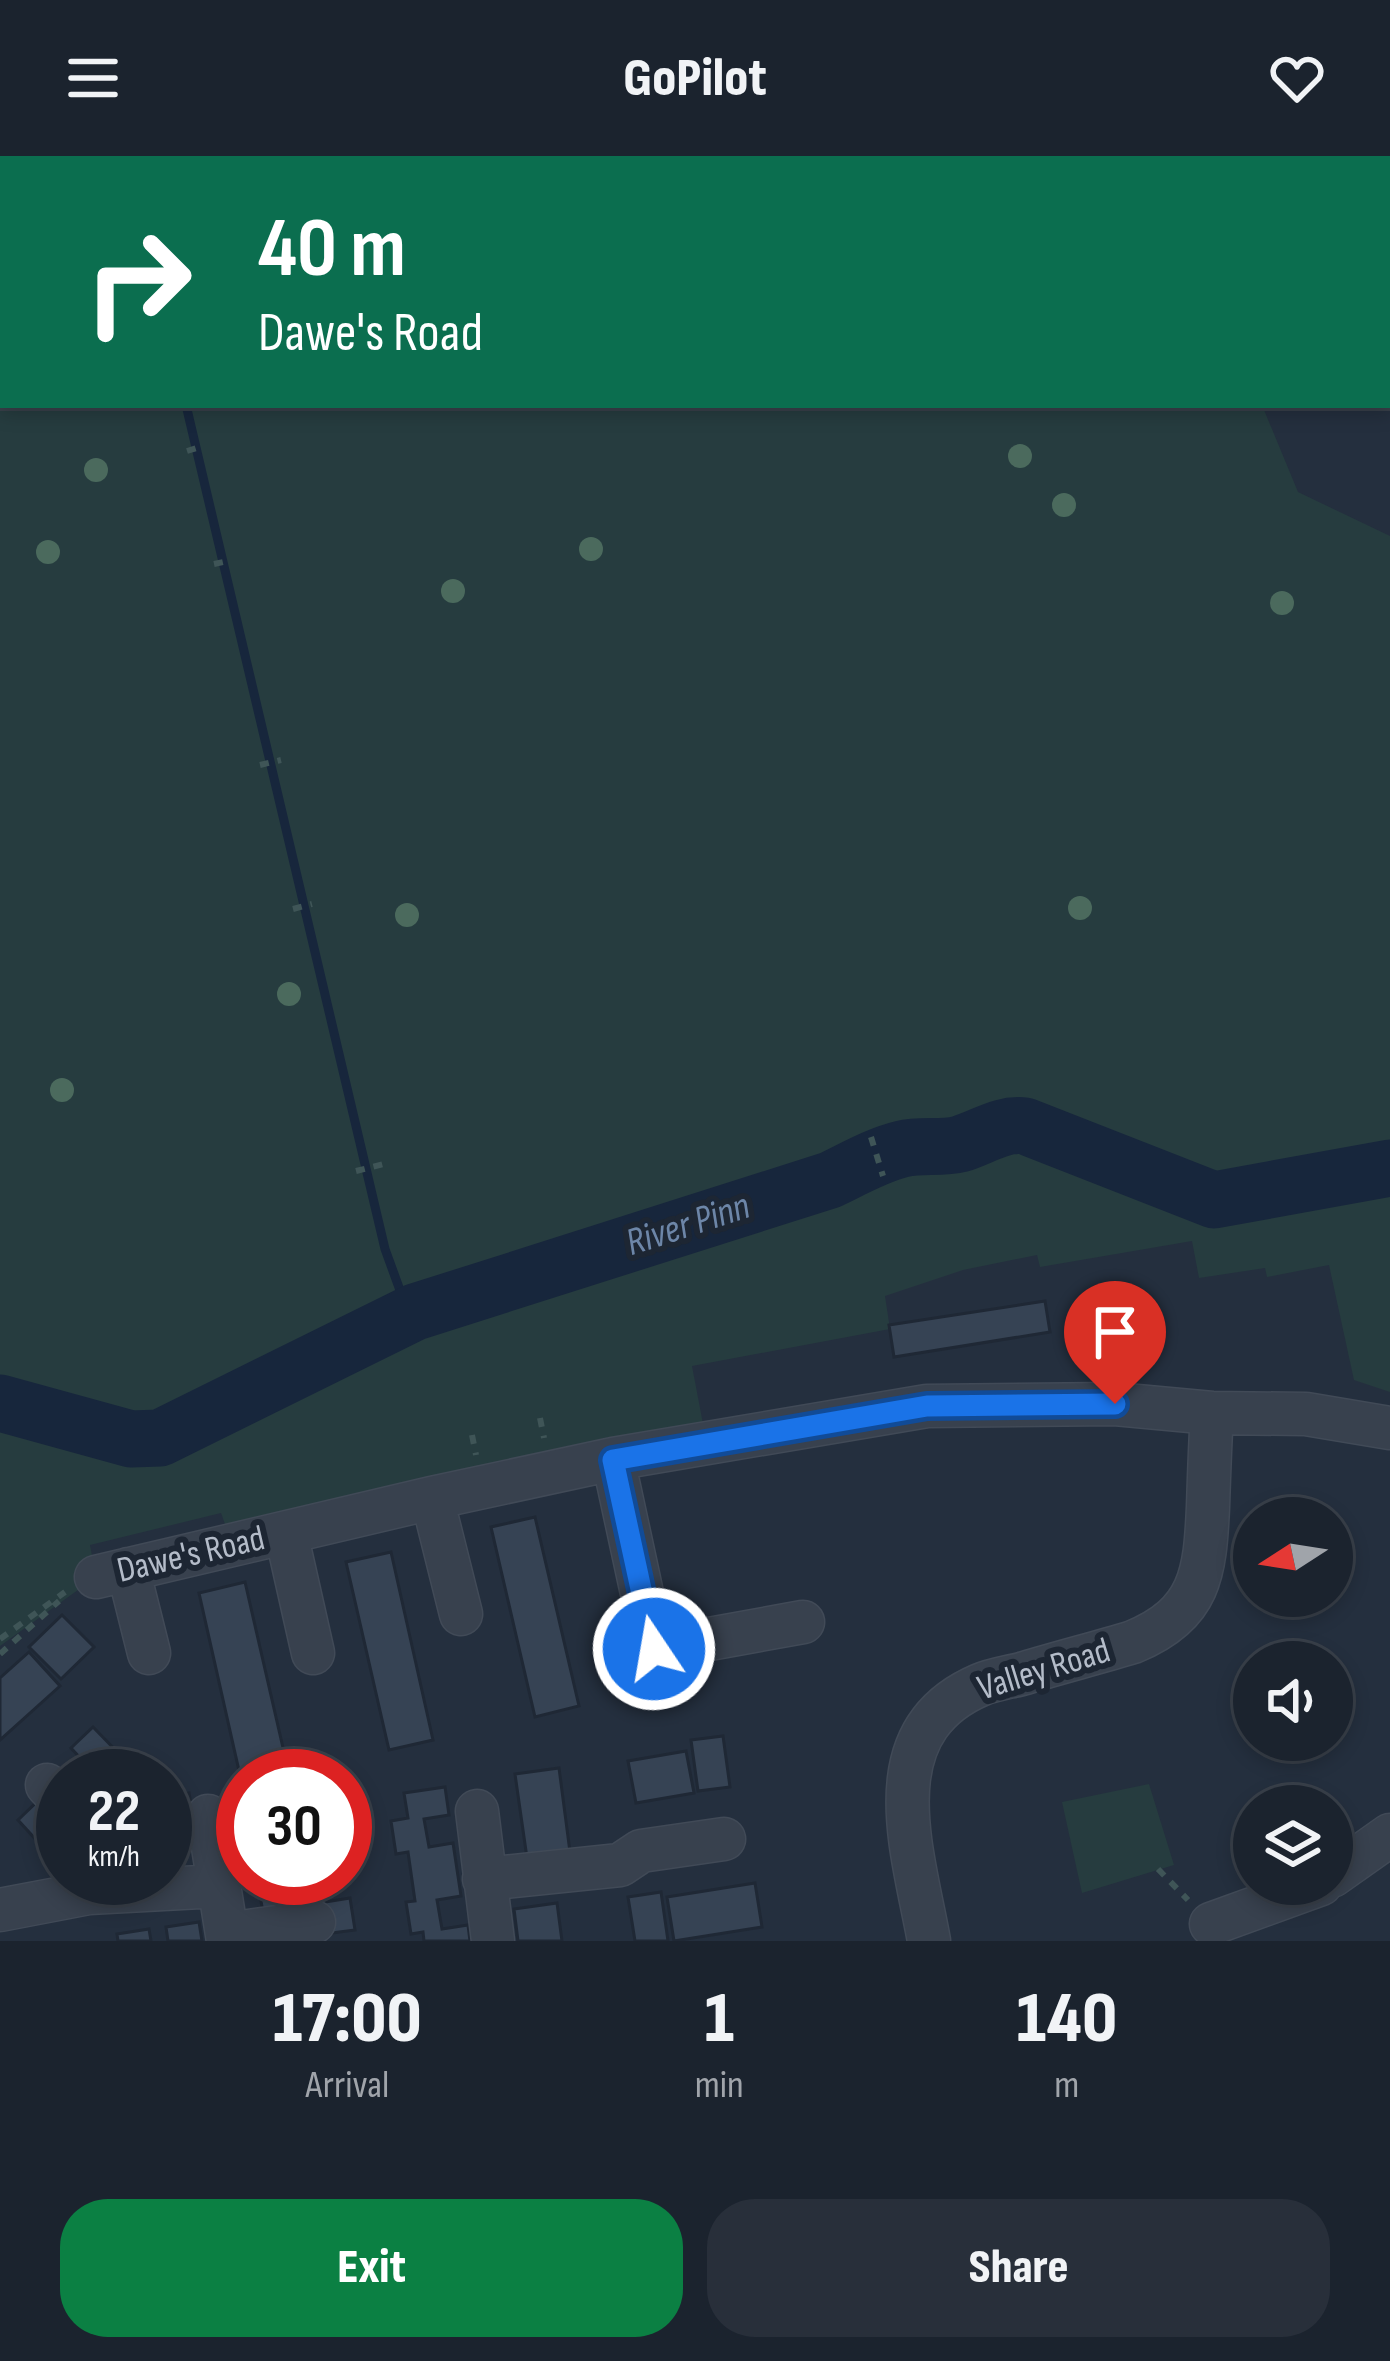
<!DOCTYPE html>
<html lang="en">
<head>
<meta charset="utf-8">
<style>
	body { margin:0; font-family:"Sofia Sans Condensed",sans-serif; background:#282f3a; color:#f1f3f6; height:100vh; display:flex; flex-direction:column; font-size:45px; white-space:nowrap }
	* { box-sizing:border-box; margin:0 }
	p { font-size:39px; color:#a0a4aa }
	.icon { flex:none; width:66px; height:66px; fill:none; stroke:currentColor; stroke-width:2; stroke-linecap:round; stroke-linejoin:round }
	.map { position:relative; height:1785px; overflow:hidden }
	.side { display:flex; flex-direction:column; background:#1b232e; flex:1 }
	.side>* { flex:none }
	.hud { position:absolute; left:0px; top:0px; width:1392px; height:252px; box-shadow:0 6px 18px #0003,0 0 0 3px #39404a; background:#0b6e4f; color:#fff; overflow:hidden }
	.needle { width:78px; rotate:258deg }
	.tools { position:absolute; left:1233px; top:1341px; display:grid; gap:24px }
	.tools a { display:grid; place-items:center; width:120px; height:120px; border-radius:50%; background:#1b232e; box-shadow:0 6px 18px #0003,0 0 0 3px #39404a; font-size:60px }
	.speed { position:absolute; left:36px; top:1593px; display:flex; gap:24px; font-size:60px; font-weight:700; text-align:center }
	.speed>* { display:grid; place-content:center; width:156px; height:156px; border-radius:50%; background:#1b232e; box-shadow:0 6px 18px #0003,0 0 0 3px #39404a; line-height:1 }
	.speed small { font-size:30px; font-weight:400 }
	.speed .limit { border:18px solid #d22; background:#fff; color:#111 }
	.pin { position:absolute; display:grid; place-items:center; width:102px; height:102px; color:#fff; margin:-123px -51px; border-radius:50% 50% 50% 0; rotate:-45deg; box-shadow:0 0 12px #0007 }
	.pin .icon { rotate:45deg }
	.me { position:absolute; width:132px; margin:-66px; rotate:348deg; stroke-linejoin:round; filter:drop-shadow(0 0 9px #0008) }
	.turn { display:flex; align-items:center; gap:42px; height:252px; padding:0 60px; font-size:54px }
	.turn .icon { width:156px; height:156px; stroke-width:2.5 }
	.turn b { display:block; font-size:84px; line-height:102px }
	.eta { display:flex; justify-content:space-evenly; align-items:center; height:204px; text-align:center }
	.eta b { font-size:72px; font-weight:800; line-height:84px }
	.primary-button { display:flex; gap:24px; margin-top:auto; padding:24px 60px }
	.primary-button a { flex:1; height:138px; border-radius:48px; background:#0b8043; color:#fff; font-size:48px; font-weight:800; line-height:138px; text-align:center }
	.primary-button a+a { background:#282f3a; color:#f1f3f6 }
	header { display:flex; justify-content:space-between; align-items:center; height:156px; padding:0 60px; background:#1b232e; font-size:54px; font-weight:800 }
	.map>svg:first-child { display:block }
	.green { fill:#263c3f }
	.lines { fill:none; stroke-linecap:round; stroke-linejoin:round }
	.stream { stroke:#17263c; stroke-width:9 }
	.river { stroke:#17263c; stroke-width:57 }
	.building { fill:#364354; stroke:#1f2835; stroke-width:3 }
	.minor-casing { stroke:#414a57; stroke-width:45 }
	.path { stroke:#3f5557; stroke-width:6; stroke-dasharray:9 9; stroke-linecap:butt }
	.minor { stroke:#38414e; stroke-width:42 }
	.tree { fill:#4b6a5d }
	.route-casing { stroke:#114b97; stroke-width:30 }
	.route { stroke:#1a73e8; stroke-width:21 }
	.labels { text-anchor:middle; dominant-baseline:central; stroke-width:12; stroke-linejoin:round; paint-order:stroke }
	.street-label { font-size:36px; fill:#b4bcc9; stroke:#1d2633 }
	.water-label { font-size:39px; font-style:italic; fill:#6d86a8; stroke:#1d2633 }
</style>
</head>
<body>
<header><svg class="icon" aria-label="menu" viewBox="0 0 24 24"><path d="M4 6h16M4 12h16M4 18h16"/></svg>GoPilot<svg class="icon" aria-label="heart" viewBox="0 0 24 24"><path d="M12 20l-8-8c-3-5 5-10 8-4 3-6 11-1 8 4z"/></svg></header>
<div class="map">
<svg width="1390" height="1785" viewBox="0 0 1390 1785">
	<rect width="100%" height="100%" fill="#242f3e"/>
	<!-- green -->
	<path class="green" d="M0,0H1241L1242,3H3V249H1262L1298,336L1390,380V1236L1354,1224L1329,1109L1267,1121L1265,1112L1199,1122L1192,1085L1040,1111L1037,1099L963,1114L885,1140L890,1173L692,1210L704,1273L225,1368L221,1357L90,1389L96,1421L0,1490Z
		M1149,1628L1174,1709L1082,1737L1062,1646Z"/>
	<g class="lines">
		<!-- stream -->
		<path class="stream" d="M186,249L385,1093L409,1159"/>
		<!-- river -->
		<path class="river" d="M0,1247L131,1283L160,1282L415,1156L830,1024C853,1013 877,999 902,993C921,988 941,993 960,988C983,981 1001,967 1025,970L1214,1044L1390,1012"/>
	</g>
	<!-- building -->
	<path class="building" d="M1045,1145L1050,1176L894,1201L889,1169Z
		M535,1361L579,1550L535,1561L491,1371Z
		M391,1396L433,1584L389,1594L346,1406Z
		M245,1426L289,1618L243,1620L242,1628L199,1437Z
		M62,1459L94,1491L61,1523L29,1491Z
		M29,1496L60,1530L0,1584V1522Z
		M93,1571L126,1605L110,1620H97L71,1592Z
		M723,1580L730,1631L698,1635L691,1584Z
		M686,1595L694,1637L636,1647L628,1605Z
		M559,1612L570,1696L527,1702L515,1618Z
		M445,1631L449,1659L424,1663L429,1691L453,1687L461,1740L437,1744L442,1773L468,1769L470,1785H424L423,1776L411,1778L406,1746L415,1745L408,1696L396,1698L391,1665L408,1662L404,1637Z
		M189,1637L195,1671L179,1673L184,1706L165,1709V1656L175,1655L173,1640Z
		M41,1642L62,1665L39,1687L18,1664Z
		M309,1722L313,1747L263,1756L257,1723Z
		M755,1727L762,1771L674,1785L667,1741Z
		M661,1736L668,1785H635L628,1741Z
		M350,1742L355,1774L324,1778L319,1747Z
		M557,1747L562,1785H518L514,1753Z
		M199,1766L202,1785H168L166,1771Z
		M149,1773L151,1785H118L117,1778Z"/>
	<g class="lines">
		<defs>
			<path id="minor" d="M613,1303L654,1493L803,1466
				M432,1342L461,1458
				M286,1377L313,1497
				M128,1413L149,1497
				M96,1421L432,1342L613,1303L927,1250L1115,1248L1212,1257L1306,1258L1390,1272
				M47,1629L63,1646
				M477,1655L493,1785
				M208,1660L228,1785
				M1332,1720L1390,1679
				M484,1723L620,1709L641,1695L724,1683
				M0,1754L89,1737L219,1730
				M1211,1768L1321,1728
				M227,1778L314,1766
				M929,1785C913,1695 871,1576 980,1529C994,1523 1011,1521 1025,1517C1061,1506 1097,1497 1133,1486C1201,1458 1205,1417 1208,1351C1209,1320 1210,1288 1212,1257"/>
		</defs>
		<!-- minor casing -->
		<use href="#minor" class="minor-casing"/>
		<!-- path -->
		<path class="path" d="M187,295L200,291
			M214,408L228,405
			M260,609L281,604
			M293,753L312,748
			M871,981L883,1020
			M356,1015L384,1008
			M540,1262L544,1282
			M472,1279L476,1299
			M0,1483L65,1436
			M0,1498L59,1445
			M1158,1713L1188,1744"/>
		<!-- minor -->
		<use href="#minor" class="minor"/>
	</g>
	<!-- trees -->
	<g class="tree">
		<circle cx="1020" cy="300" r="12"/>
		<circle cx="96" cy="314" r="12"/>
		<circle cx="1064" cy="349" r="12"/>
		<circle cx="591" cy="393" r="12"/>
		<circle cx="48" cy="396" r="12"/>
		<circle cx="453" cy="435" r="12"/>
		<circle cx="1282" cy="447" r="12"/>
		<circle cx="1080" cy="752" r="12"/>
		<circle cx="407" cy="759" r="12"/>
		<circle cx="289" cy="838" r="12"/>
		<circle cx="62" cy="934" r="12"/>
	</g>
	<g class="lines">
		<defs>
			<path id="route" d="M654,1493L613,1304L927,1250L1115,1248"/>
		</defs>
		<!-- route casing -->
		<use href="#route" class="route-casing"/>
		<!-- route -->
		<use href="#route" class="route"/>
	</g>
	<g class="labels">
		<!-- street labels -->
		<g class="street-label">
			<text transform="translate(191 1399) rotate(-13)">Dawe's Road</text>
			<text transform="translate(1044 1514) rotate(-17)">Valley Road</text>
		</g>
		<!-- water labels -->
		<g class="water-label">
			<text transform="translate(688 1069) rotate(-18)">River Pinn</text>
		</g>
	</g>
</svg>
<div class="tools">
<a><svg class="needle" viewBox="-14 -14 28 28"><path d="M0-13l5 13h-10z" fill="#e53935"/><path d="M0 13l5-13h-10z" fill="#a0a4aa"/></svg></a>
<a><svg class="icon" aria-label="sound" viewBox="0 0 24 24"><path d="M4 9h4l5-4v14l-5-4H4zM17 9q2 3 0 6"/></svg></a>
<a><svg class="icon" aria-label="layers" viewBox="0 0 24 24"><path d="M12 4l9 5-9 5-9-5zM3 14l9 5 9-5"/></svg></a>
</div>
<div class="speed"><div>22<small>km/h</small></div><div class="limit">30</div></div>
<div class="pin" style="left:1115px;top:1248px;background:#d93025"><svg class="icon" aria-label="arrive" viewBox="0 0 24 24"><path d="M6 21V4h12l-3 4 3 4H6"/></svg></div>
<svg class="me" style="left:654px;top:1493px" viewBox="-20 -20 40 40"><circle r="17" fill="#1a73e8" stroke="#fff" stroke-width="3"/><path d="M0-11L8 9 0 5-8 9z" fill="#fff"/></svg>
<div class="hud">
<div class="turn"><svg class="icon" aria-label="right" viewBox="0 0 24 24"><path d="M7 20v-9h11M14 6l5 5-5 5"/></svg><div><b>40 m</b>Dawe's Road</div></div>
</div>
</div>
<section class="side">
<div class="eta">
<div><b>17:00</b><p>Arrival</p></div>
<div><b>1</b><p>min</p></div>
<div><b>140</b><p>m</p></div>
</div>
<div class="primary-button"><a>Exit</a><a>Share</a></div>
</section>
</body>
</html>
